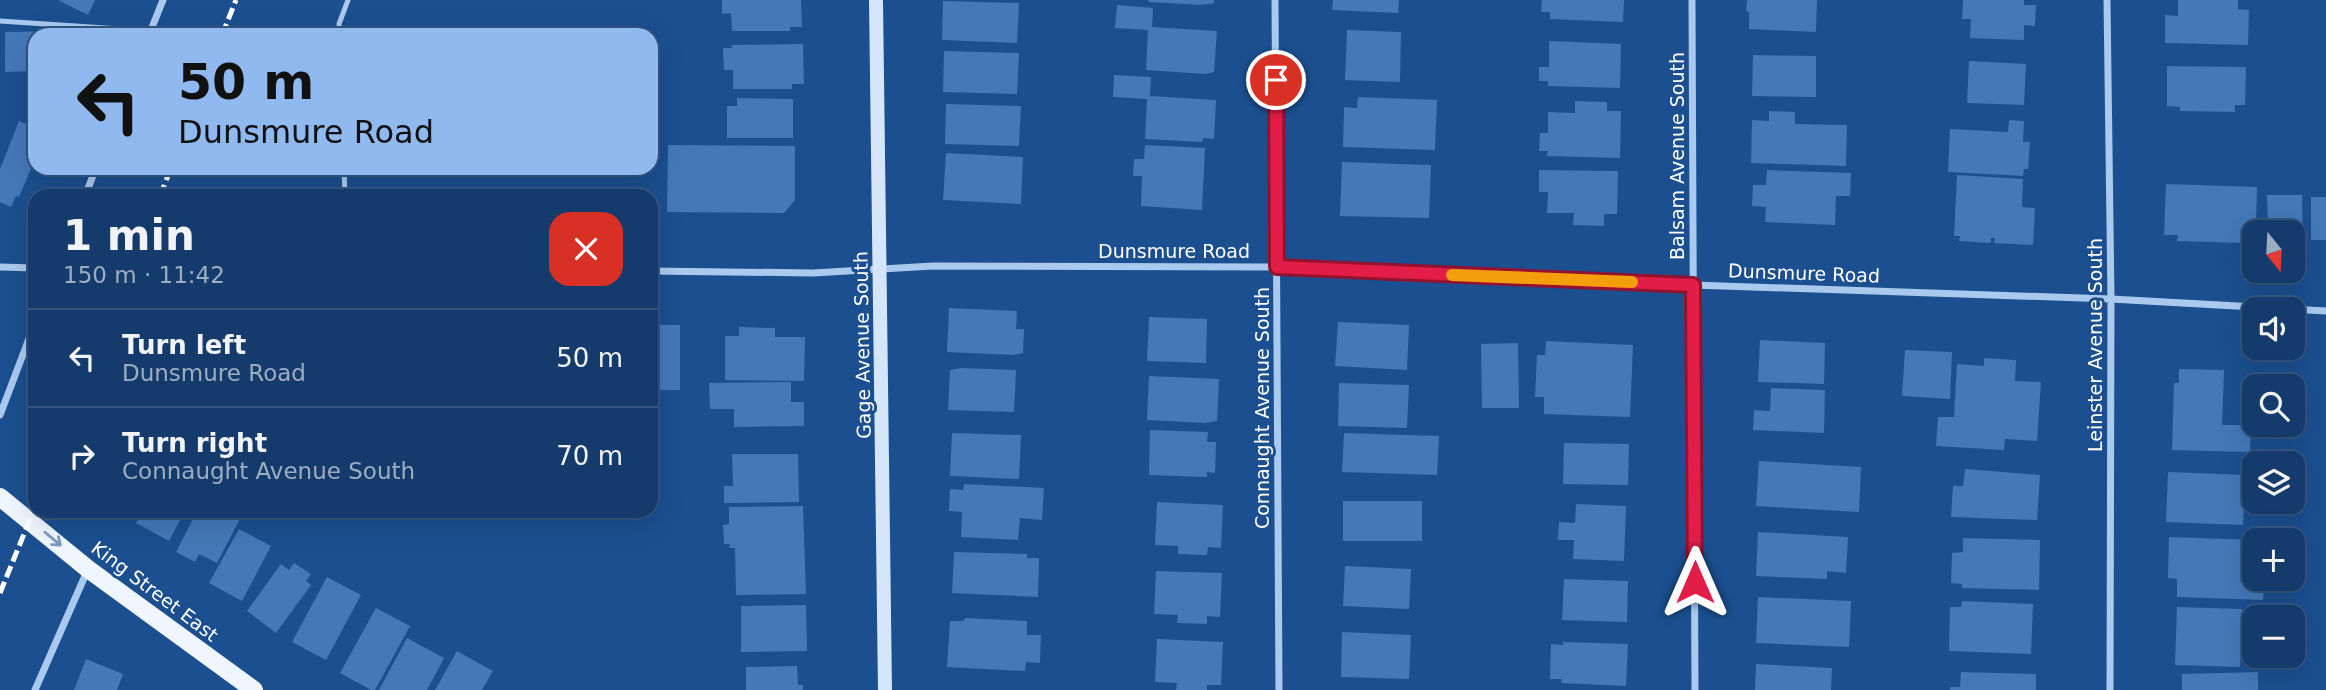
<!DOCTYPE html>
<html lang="en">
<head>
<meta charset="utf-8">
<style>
	body { margin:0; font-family:"DejaVu Sans",sans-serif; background:#1d4271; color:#f1f3f6; height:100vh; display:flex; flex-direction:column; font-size:26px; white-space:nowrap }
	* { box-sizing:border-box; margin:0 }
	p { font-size:23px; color:#9dadc1 }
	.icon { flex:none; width:38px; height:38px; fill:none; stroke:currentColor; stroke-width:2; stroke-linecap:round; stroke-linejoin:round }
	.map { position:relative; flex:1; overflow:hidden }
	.drawer { position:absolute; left:28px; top:189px; width:630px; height:329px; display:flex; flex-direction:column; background:#143b6b; border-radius:21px; box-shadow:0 7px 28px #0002,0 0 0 2px #33557e }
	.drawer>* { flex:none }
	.top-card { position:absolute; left:28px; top:28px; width:630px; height:147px; border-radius:21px; box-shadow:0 7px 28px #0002,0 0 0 2px #33557e; background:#90b9f0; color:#111; overflow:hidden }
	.needle { width:46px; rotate:162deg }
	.fabs { position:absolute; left:2242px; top:220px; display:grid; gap:14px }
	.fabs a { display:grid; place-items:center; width:63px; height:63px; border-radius:14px; background:#143b6b; box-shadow:0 7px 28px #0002,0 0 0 2px #33557e; font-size:35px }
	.pin { position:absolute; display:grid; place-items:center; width:60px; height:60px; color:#fff; margin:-30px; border:4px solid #fff; border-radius:50%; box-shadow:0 2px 7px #0007 }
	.me { position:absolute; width:77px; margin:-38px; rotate:0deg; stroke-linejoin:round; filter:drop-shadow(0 0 5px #0008) }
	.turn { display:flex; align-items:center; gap:24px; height:147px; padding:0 35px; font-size:32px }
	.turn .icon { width:91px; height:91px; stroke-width:2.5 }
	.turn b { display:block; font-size:49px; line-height:60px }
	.round { display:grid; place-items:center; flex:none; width:74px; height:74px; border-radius:21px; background:#1d4271 }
	.headline { display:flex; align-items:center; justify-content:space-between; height:119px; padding:0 35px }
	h1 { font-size:42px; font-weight:800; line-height:52px }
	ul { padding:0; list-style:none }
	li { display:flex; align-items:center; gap:21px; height:98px; padding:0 35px; border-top:2px solid #33557e }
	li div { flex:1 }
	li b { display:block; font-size:26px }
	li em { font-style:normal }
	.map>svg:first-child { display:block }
	.building { fill:#4478b7 }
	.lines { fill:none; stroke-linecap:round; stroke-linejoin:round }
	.lane { stroke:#a9c9ee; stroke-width:5 }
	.street { stroke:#a9c9ee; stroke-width:7 }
	.secondary { stroke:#d6e6fa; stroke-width:14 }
	.primary { stroke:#f0f6ff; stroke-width:18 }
	.rail { stroke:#fff; stroke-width:5; stroke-dasharray:12 5; stroke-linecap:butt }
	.oneway { stroke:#7b9ac1 }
	.route-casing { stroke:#92132f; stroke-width:18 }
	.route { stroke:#e11d48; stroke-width:12 }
	.slow { stroke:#f59e0b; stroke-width:12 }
	.labels { text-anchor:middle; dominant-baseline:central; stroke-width:6; stroke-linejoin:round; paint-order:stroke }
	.street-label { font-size:19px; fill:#fff; stroke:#1b4f8f }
</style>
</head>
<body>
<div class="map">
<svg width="2326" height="690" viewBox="0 0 2326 690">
	<rect width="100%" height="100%" fill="#1b4f8f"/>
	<!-- building -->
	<path class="building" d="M58,0H95L88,15Z
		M722,0H801L802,27H790V31H732L731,13L722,14Z
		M1149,0H1214V3L1202,5L1148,2Z
		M1333,0H1399L1398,13L1332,10Z
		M1542,0H1624L1623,22L1550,19V12H1541Z
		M1747,0H1817L1816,32L1749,29V12L1746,11Z
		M1963,0H2024V5H2036L2035,26L2024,25V40L1970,38L1971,19H1962Z
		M2178,0H2238V9L2249,10L2248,45L2165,43V15L2178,16Z
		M943,1L1019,3L1017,43L942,40Z
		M1117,5L1153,8L1152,27L1217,31L1214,72L1205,74L1146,70L1148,30L1115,28Z
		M1347,30L1401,32L1400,82L1345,80Z
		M67,31V35H35V71L5,72V32Z
		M1549,41L1621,44L1620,88L1548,86V81H1539V67H1549Z
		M803,44L804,84H792V89H733V70H724L723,48H732V45Z
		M944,51L1019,53L1017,94L943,92Z
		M1753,55L1816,56V97L1752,96Z
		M1969,61L2026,64L2024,105L1967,103Z
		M2167,66L2246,67L2245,105H2235V112L2180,111V107L2167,106Z
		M1114,75L1151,77L1150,96L1216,100L1214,139L1203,138L1202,142L1145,139L1147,99L1113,97Z
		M1358,97L1437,100L1435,150L1343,147L1344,107L1357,108Z
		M737,98L793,99V138H727V106H737Z
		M1575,101L1607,102V111H1621L1620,158L1547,156L1548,151H1539L1540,133H1548V112L1575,113Z
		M946,104L1021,106L1019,146L945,144Z
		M1769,111L1795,112V124L1847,125L1846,166L1751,163L1752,120L1769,121Z
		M2009,120L2024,121L2023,142H2030L2028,169H2024L2023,176L1948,172L1950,129L2008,132Z
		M19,121L34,127L30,137L35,138V159L19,197L16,196L11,207L0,202V169Z
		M668,145L795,146V200L784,213L667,212Z
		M1145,145L1205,148L1202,210L1141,206L1142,176H1133L1134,159H1144Z
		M946,153L1023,157L1021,204L943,200Z
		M1342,162L1431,165L1429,218L1340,216Z
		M1539,170L1618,171L1617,214H1604V226L1573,225L1574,213H1547L1548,192H1539Z
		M1767,170L1851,173L1850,196H1836L1835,225L1765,222L1766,207L1752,206L1753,185H1766Z
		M1957,175L2023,179L2022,207L2035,208L2033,245L1994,243L1995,238H1991V243L1959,241L1960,236H1954Z
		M2166,184L2257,187L2256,226L2243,225L2242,243L2177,241L2178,235H2164Z
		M2267,195H2302L2303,239H2292V233H2268Z
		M2311,197H2326V240H2311Z
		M949,308L1017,311L1016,329H1024L1023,353L1013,355L947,352Z
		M1149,317L1207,319L1206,363L1147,361Z
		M1338,322L1409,325L1407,370L1335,366Z
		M651,325H680V390H651Z
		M739,327L775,328V337H805L804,381L725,380V336H739Z
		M1760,340L1825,343L1824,384L1758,382Z
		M1546,341L1633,345L1630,417L1544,414V397H1535L1537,355H1545Z
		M1518,343L1519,408H1482L1481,344Z
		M1905,350L1952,352L1950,399L1902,396Z
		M1984,358L2016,360L2015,381L2041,382L2037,441L2005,439L2004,450L1936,446L1938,417H1954L1957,364L1984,366Z
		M961,368L1016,370L1014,412L948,410L950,370Z
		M2179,369L2224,370L2222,425H2251L2250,452L2172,450L2174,383H2179Z
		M1149,376L1219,379L1217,421L1205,423L1147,420Z
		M791,382V402H804V426L734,427V409H710L709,383Z
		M1339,383L1409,385L1407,428L1338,426Z
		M1771,388L1825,390L1824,433L1753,430L1754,410L1770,411Z
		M1150,430L1208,432L1207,442H1216L1215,473L1207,472V477L1149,475Z
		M952,433L1021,435L1019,479L950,476Z
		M1344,433L1439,436L1437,475L1342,472Z
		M1564,443L1629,444L1628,485L1563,484Z
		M732,454H798L799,502L724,503V486H733Z
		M1759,461L1861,467L1859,512L1756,506Z
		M1965,469L2040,475L2037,520L1951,517L1953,486H1963Z
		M2168,472L2245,475L2243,525L2166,522Z
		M964,484L1044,488L1042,520L1020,518L1018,540L961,537L962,512L949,511L950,489L963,490Z
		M1343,501H1422V541H1343Z
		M1157,502L1223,505L1221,548L1208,547L1207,555L1178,554V546L1155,545Z
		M1576,504L1626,506L1624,561L1573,559L1574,540H1558L1559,522L1575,523Z
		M803,506L806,594L736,595L735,548H729L730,544H724L723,525L729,524V507Z
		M143,511H185L169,541L136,523Z
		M197,511H230L241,517L217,563L199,554L195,562L176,552Z
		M239,529L271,546L242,601L209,583Z
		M1758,532L1848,537L1846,573L1827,571V579L1756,576Z
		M2169,537L2254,540V579H2264L2263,600L2177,597V579L2168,578Z
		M1963,538L2040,540L2039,590L1962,588V584L1951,583L1952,553L1963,552Z
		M954,552L1027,554V558H1039L1038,597L952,593Z
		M294,563L311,574L306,581L311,585L276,633L247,611L281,564L289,570Z
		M1345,566L1411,569L1409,609L1343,606Z
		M1156,571L1222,573L1220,617L1207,616V624L1177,623L1178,615L1154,614Z
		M327,577L361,595L326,660L292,642Z
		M1564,579L1628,581L1627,622L1562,620Z
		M1758,597L1851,601L1849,647L1756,643Z
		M1962,601L2033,604L2031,654L1949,651L1950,607H1961Z
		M806,605L807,651L741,652V606Z
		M2177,607L2242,609V614H2263V618H2254V650L2241,649L2240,667L2175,665Z
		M376,608L410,626L375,690H371L340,673Z
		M965,618L1027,621V635H1041L1040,663L1026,662L1025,671L947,667L950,621H964Z
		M1342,632L1411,635L1409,679L1341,677Z
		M407,638L444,658L427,690H379Z
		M1157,639L1223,642L1221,685H1207V690H1176L1177,683L1155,682Z
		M1563,642L1628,644L1626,686L1561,683L1562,679H1550L1551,644L1563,645Z
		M457,651L493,671L482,690H435Z
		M86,659L123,674L117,690H74Z
		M1756,664L1832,668L1831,690H1755Z
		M797,666L798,685H803V690H746V667Z
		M1961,672L2036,674V690H1950V687H1960Z
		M2258,672V690H2182V674Z"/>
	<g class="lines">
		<!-- lane -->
		<path class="lane" d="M0,21L151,31
			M340,35L339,24L348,0
			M344,168L345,196"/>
		<!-- street -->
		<path class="street" d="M1275,0L1279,690
			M1692,0L1695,690
			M2107,0L2111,299L2110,690
			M149,35L163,0
			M85,196L96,168
			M0,267L35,268
			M651,271L813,273L933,266L1277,267L1693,285L2111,299L2326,311
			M0,415L35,323
			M35,690L88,569"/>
		<!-- secondary -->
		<path class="secondary" d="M876,0L885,690"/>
		<!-- primary -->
		<path class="primary" d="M0,497L88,569L254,690"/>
		<!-- rail -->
		<path class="rail" d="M222,35L236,0
			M160,196L171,168
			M0,593L35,507"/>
	</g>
	<!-- one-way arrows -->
	<defs><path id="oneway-shaft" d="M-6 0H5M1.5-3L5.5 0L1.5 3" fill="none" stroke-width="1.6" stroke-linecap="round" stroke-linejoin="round" transform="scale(1.75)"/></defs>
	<use class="oneway" href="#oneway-shaft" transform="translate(53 539) rotate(40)"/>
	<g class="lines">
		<defs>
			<path id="route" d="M1276,80L1277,267L1693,285L1695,582"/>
		</defs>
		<!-- route casing -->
		<use href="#route" class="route-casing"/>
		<!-- route -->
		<use href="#route" class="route"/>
		<!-- slow -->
		<path class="slow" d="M1452,275L1632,282"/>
	</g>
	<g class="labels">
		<!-- street labels -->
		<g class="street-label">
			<text transform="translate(1677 156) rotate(-90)">Balsam Avenue South</text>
			<text x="1174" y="251">Dunsmure Road</text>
			<text transform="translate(1804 273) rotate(2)">Dunsmure Road</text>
			<text transform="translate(862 345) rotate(-91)">Gage Avenue South</text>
			<text transform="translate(2095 345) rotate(-90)">Leinster Avenue South</text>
			<text transform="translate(1262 408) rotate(-90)">Connaught Avenue South</text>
			<text transform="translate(155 591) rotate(37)">King Street East</text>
		</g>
	</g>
</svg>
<div class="fabs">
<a><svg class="needle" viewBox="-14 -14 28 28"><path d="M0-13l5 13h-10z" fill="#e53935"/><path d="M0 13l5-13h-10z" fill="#9dadc1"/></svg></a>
<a><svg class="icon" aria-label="sound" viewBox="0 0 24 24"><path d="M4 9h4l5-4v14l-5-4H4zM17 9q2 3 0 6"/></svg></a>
<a><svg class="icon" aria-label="search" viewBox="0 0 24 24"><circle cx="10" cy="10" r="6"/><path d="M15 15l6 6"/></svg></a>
<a><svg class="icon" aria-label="layers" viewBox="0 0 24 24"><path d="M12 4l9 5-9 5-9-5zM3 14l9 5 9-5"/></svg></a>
<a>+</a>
<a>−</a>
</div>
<div class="pin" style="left:1276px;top:80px;background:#d93025"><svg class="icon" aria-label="arrive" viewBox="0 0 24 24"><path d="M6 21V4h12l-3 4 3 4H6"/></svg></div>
<svg class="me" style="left:1695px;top:582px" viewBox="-20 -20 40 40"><path d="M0-17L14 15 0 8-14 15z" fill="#e11d48" stroke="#fff" stroke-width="4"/></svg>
<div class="top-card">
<div class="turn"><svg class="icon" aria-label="left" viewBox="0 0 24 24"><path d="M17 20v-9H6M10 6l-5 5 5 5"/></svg><div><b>50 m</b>Dunsmure Road</div></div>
</div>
<section class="drawer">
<div class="headline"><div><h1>1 min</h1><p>150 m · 11:42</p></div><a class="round" style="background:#d93025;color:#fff"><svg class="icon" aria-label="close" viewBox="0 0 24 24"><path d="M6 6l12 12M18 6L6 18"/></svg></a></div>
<ul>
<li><svg class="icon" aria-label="left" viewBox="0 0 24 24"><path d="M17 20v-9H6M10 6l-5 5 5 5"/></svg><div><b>Turn left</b><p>Dunsmure Road</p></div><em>50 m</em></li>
<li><svg class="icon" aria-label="right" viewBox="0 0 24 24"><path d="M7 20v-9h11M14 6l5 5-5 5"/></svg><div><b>Turn right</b><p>Connaught Avenue South</p></div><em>70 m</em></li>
</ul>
</section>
</div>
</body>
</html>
